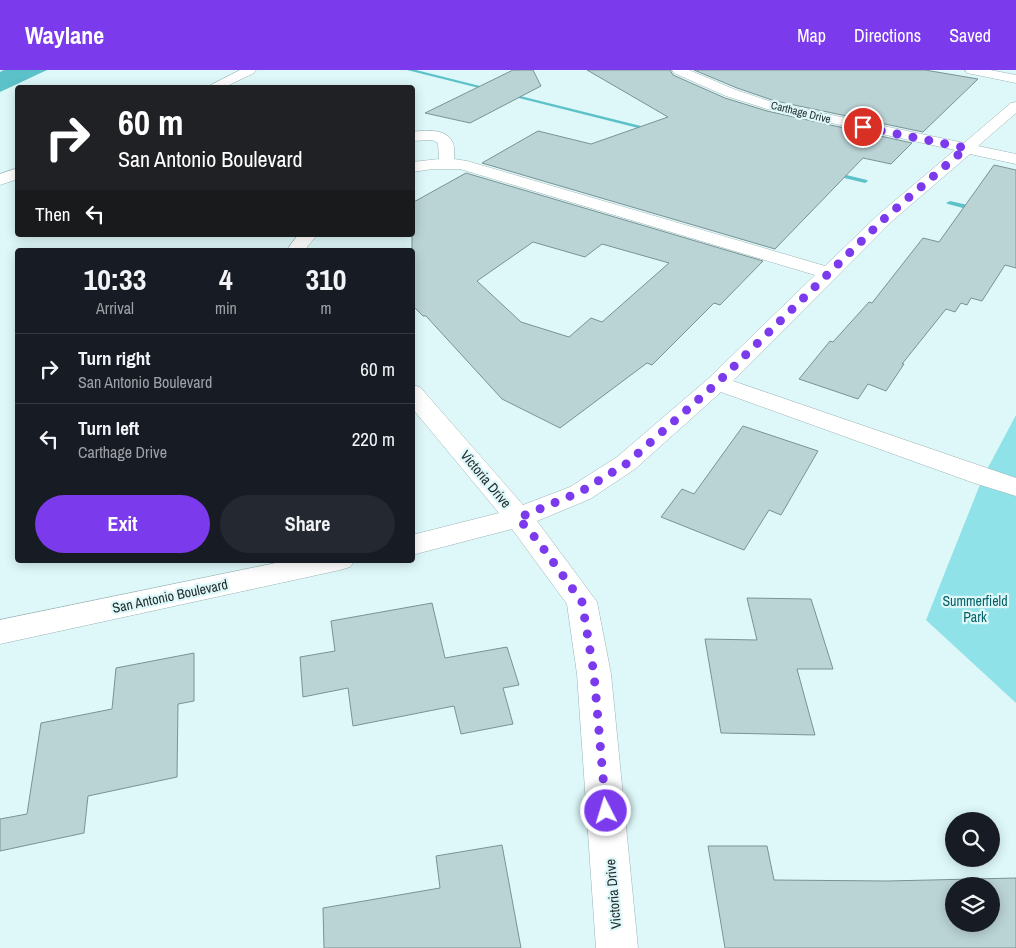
<!DOCTYPE html>
<html lang="en">
<head>
<meta charset="utf-8">
<style>
	body { margin:0; font-family:"Archivo Narrow",sans-serif; background:#242831; color:#f1f3f6; height:100vh; display:flex; flex-direction:column; font-size:19px; white-space:nowrap }
	* { box-sizing:border-box; margin:0 }
	p { font-size:16px; color:#9ea1a6 }
	.icon { flex:none; width:28px; height:28px; fill:none; stroke:currentColor; stroke-width:2; stroke-linecap:round; stroke-linejoin:round }
	.map { position:relative; flex:1; overflow:hidden }
	.side { position:absolute; left:15px; top:178px; width:400px; height:315px; display:flex; flex-direction:column; background:#171b24; border-radius:5px; box-shadow:0 2px 12px #0003 }
	.side>* { flex:none }
	.banner { position:absolute; left:15px; top:15px; width:400px; height:152px; border-radius:5px; box-shadow:0 2px 12px #0003; background:#202124; color:#fff; overflow:hidden }
	.buttons { position:absolute; left:945px; top:742px; display:grid; gap:10px }
	.buttons a { display:grid; place-items:center; width:55px; height:55px; border-radius:50%; background:#171b24; box-shadow:0 2px 12px #0003; font-size:25px }
	.pin { position:absolute; display:grid; place-items:center; width:42px; height:42px; color:#fff; margin:-21px; border:2px solid #fff; border-radius:50%; box-shadow:0 1px 5px #0007 }
	.me { position:absolute; width:55px; margin:-28px; rotate:355deg; stroke-linejoin:round; filter:drop-shadow(0 0 4px #0008) }
	.turn { display:flex; align-items:center; gap:18px; height:105px; padding:0 20px; font-size:22px }
	.turn .icon { width:65px; height:65px; stroke-width:2.5 }
	.turn b { display:block; font-size:35px; line-height:42px }
	.then { display:flex; align-items:center; height:48px; padding:0 20px; background:#0003; gap:10px; font-size:19px }
	.eta { display:flex; justify-content:space-evenly; align-items:center; height:85px; text-align:center }
	.eta b { font-size:30px; font-weight:800; line-height:35px }
	.primary-button { display:flex; gap:10px; margin-top:auto; padding:10px 20px }
	.primary-button a { flex:1; height:58px; border-radius:30px; background:#7c3aed; color:#fff; font-size:20px; font-weight:800; line-height:58px; text-align:center }
	.primary-button a+a { background:#242831; color:#f1f3f6 }
	ul { padding:0; list-style:none }
	li { display:flex; align-items:center; gap:15px; height:70px; padding:0 20px; border-top:1px solid #363941 }
	li div { flex:1 }
	li b { display:block; font-size:19px }
	li em { font-style:normal }
	header { display:flex; align-items:center; gap:30px; box-sizing:border-box; height:70px; padding:0 25px; background:#7c3aed; color:#fff }
	header strong { font-size:24px }
	nav { display:flex; gap:28px; margin-inline-start:auto; font-size:18px }
	.map>svg:first-child { display:block }
	.green { fill:#8fe2e7 }
	.water { fill:#5cc1c8 }
	.lines { fill:none; stroke-linecap:round; stroke-linejoin:round }
	.stream { fill:#5cc1c8; fill-rule:evenodd }
	.building { fill:#bad3d5; stroke:#7a9293; fill-rule:evenodd }
	.minor-casing { stroke:#9bb3b5; stroke-width:1 }
	.minor { fill:#fff; fill-rule:evenodd }
	.route { stroke:#7c3aed; stroke-width:9; stroke-dasharray:0 16.2 }
	.labels { text-anchor:middle; dominant-baseline:central; stroke-width:4.5; stroke-linejoin:round; paint-order:stroke }
	.far-street-label { font-size:11px; fill:#242e2f; stroke:#def8f9 }
	.street-label { font-size:14px; fill:#242e2f; stroke:#def8f9 }
	.park-label { font-size:14px; fill:#066166; stroke:#def8f9 }
</style>
</head>
<body>
<header>
<strong>Waylane</strong>
<nav><a>Map</a><a>Directions</a><a>Saved</a></nav>
</header>
<div class="map">
<svg width="1016" height="878" viewBox="0 0 1016 878">
	<rect width="100%" height="100%" fill="#def8f9"/>
	<!-- green -->
	<path class="green" d="M1016,345V633L926,550L983,407Z"/>
	<!-- water -->
	<path class="water" d="M4,0H47L0,22V2Z"/>
	<g class="lines">
		<!-- stream -->
		<path class="stream" d="M407,0H416L657,60L654,62Z
			M830,101L867,110L868,111L865,113L828,104L827,103Z
			M950,131L981,138L982,140L978,142L948,134L946,133Z"/>
	</g>
	<!-- building -->
	<path class="building" d="M513,0H533L541,16L470,53L425,43Z
		M587,0H670L673,5L725,28L767,41L912,73L891,94L863,88L775,179L482,93L538,61L591,74L668,47Z
		M694,0H925L978,9L923,62L775,31L737,18Z
		M994,95L1016,100V198L1005,195L982,231L971,228L967,235L961,233L955,242L946,239L902,294H904L886,321L868,314L858,329L799,309L830,271L833,272L869,232L872,233L923,168L939,172Z
		M466,103L763,191L720,235L714,233L652,295L647,293L560,358L502,329L426,246H423L412,235V133ZM533,172L585,187L602,174L669,193L602,252L591,248L569,267L521,252L477,211Z
		M743,356L818,381L781,445L769,440L744,480L661,447L682,419L694,424Z
		M747,528L811,529L833,599H797L815,665L721,663L705,569L757,570Z
		M432,533L445,588L507,577L519,615L503,618L513,654L461,664L454,636L353,656L348,618L303,627L300,587L335,581L331,551Z
		M194,583V631L178,634L177,707L88,726L84,763L0,781V749L27,744L41,653L112,639L116,598Z
		M502,775L521,878H324L323,838L440,818L436,786Z
		M708,776H767L774,810L887,811L1016,808V878H725ZM954,816H991V854H954Z"/>
	<g class="lines">
		<defs>
			<path id="minor" d="M240,0H256L254,3L223,18H205Z
				M672,0H689L736,20L775,33L964,73L1011,33L1016,32V43L978,76L1016,84V94L970,84L891,152L733,311L1016,408V426L974,413L721,322L635,399L590,429L537,451L597,532L611,604L638,878H596L577,604L567,534L512,459L412,485V465L499,443L412,338V315L420,317L523,435L570,417L617,387L709,308L815,205L460,99H433L412,102V92L439,89L438,73L432,70L412,71V62C425,60 447,58 453,73C455,78 454,84 454,89L467,91L825,196L879,144L955,80L767,39L726,26L674,3Z
				M965,0H990L1016,5V13L967,3Z
				M18,98V109L0,115V104Z
				M298,165H317L307,177L308,180H290L289,177Z
				M290,490H355L350,497L340,500L0,574V550Z"/>
		</defs>
		<!-- minor casing -->
		<use href="#minor" class="minor-casing"/>
		<!-- minor -->
		<use href="#minor" class="minor"/>
	</g>
	<g class="lines">
		<!-- route -->
		<path class="route" d="M606,741L594,604L582,532L538,471L518,448L580,422L626,394L717,313L885,148L966,78L863,57"/>
	</g>
	<g class="labels">
		<!-- far-street labels -->
		<g class="far-street-label">
			<text transform="translate(801 42) rotate(14)">Carthage Drive</text>
		</g>
		<!-- street labels -->
		<g class="street-label">
			<text transform="translate(486 409) rotate(50)">Victoria Drive</text>
			<text transform="translate(170 526) rotate(-12)">San Antonio Boulevard</text>
			<text transform="translate(613 824) rotate(-95)">Victoria Drive</text>
		</g>
		<!-- park labels -->
		<g class="park-label">
			<text x="975" y="531">Summerfield<tspan x="975" dy="16">Park</tspan></text>
		</g>
	</g>
</svg>
<div class="buttons">
<a><svg class="icon" aria-label="search" viewBox="0 0 24 24"><circle cx="10" cy="10" r="6"/><path d="M15 15l6 6"/></svg></a>
<a><svg class="icon" aria-label="layers" viewBox="0 0 24 24"><path d="M12 4l9 5-9 5-9-5zM3 14l9 5 9-5"/></svg></a>
</div>
<div class="pin" style="left:863px;top:57px;background:#d93025"><svg class="icon" aria-label="arrive" viewBox="0 0 24 24"><path d="M6 21V4h12l-3 4 3 4H6"/></svg></div>
<svg class="me" style="left:606px;top:741px" viewBox="-20 -20 40 40"><circle r="17" fill="#7c3aed" stroke="#fff" stroke-width="3"/><path d="M0-11L8 9 0 5-8 9z" fill="#fff"/></svg>
<div class="banner">
<div class="turn"><svg class="icon" aria-label="right" viewBox="0 0 24 24"><path d="M7 20v-9h11M14 6l5 5-5 5"/></svg><div><b>60 m</b>San Antonio Boulevard</div></div>
<div class="then">Then<svg class="icon" aria-label="left" viewBox="0 0 24 24"><path d="M17 20v-9H6M10 6l-5 5 5 5"/></svg></div>
</div>
<section class="side">
<div class="eta">
<div><b>10:33</b><p>Arrival</p></div>
<div><b>4</b><p>min</p></div>
<div><b>310</b><p>m</p></div>
</div>
<ul>
<li><svg class="icon" aria-label="right" viewBox="0 0 24 24"><path d="M7 20v-9h11M14 6l5 5-5 5"/></svg><div><b>Turn right</b><p>San Antonio Boulevard</p></div><em>60 m</em></li>
<li><svg class="icon" aria-label="left" viewBox="0 0 24 24"><path d="M17 20v-9H6M10 6l-5 5 5 5"/></svg><div><b>Turn left</b><p>Carthage Drive</p></div><em>220 m</em></li>
</ul>
<div class="primary-button"><a>Exit</a><a>Share</a></div>
</section>
</div>
</body>
</html>
